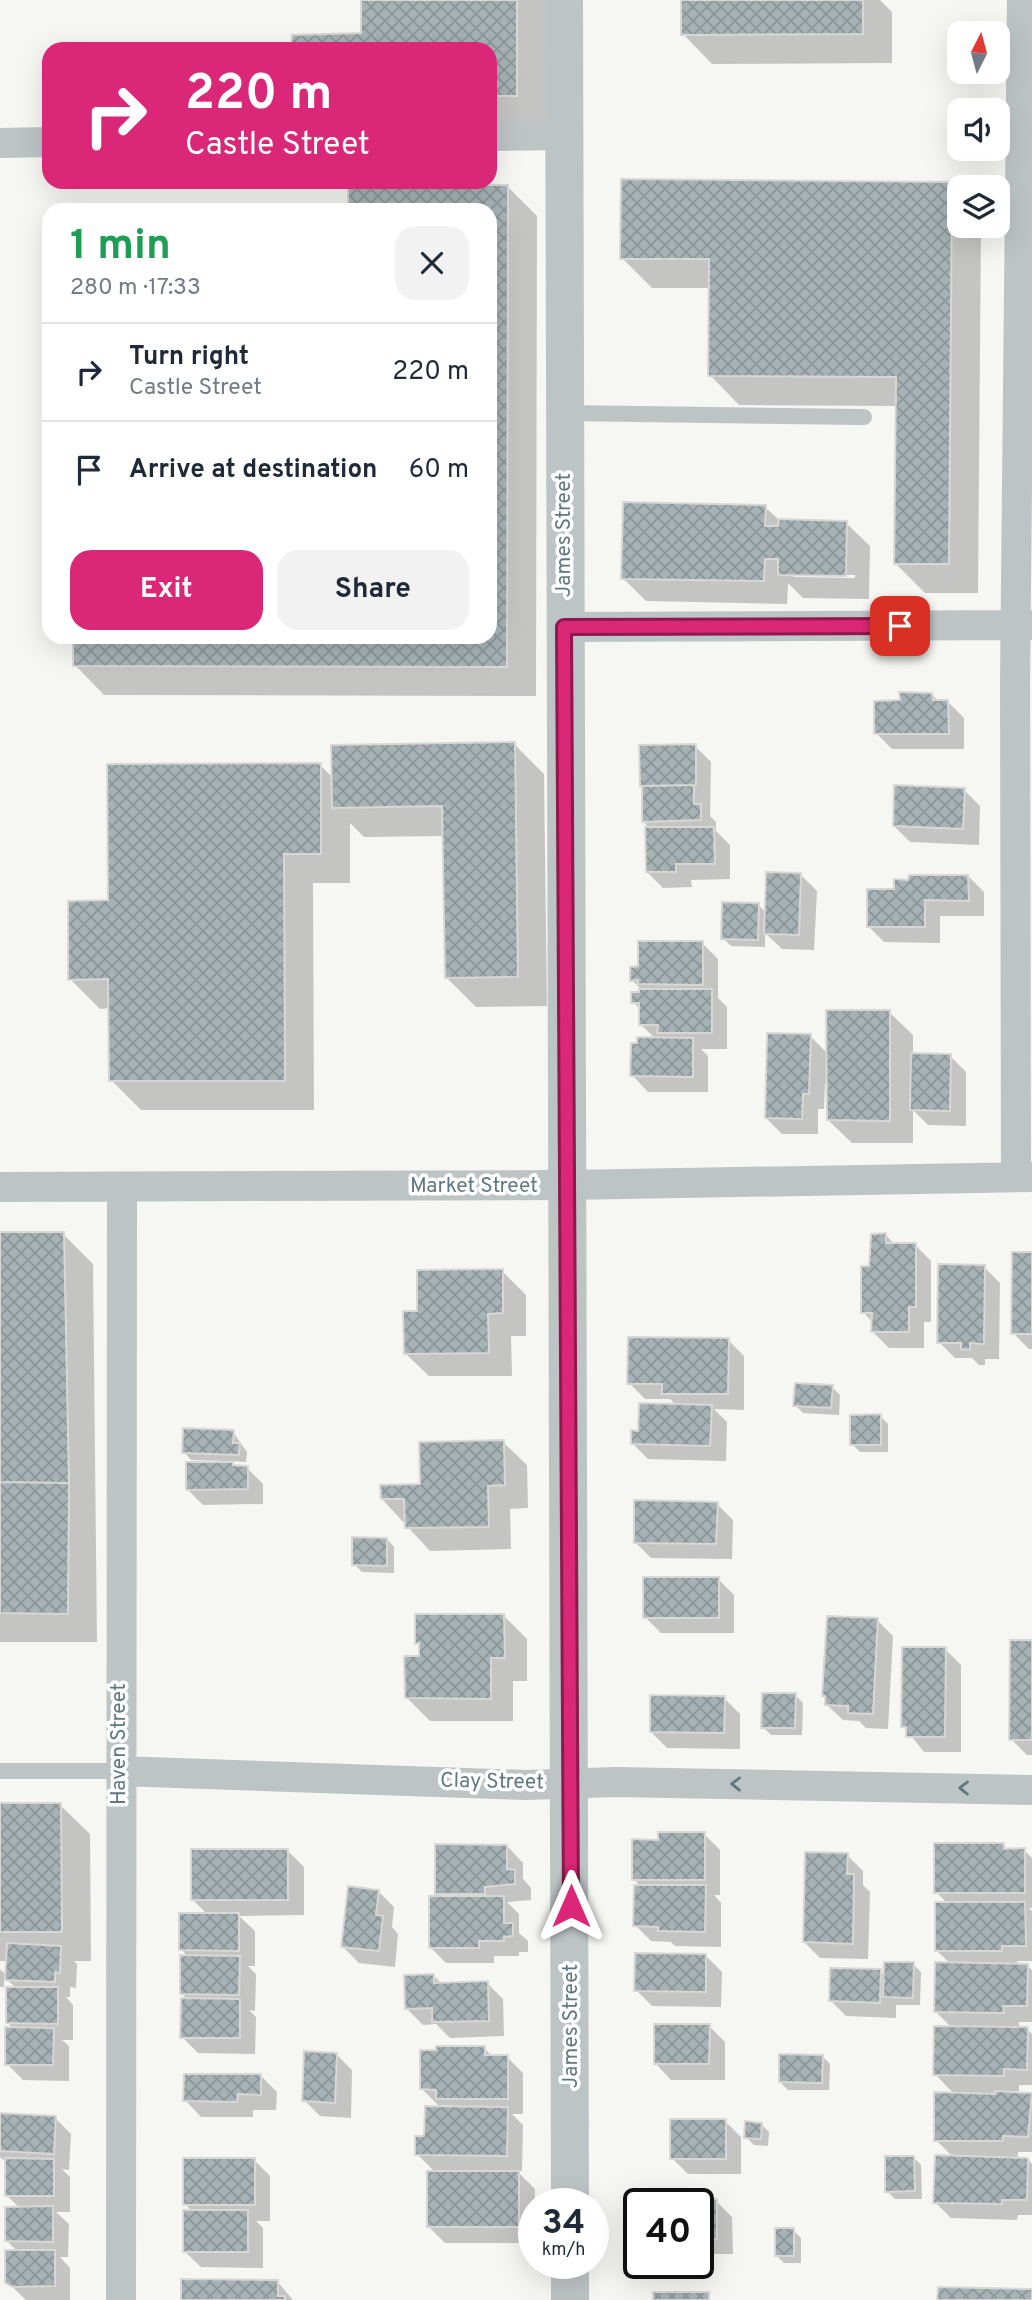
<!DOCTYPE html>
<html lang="en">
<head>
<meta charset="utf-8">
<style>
	body { margin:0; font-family:Overpass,sans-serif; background:#f2f2f3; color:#1f2937; height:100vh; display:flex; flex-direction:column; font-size:26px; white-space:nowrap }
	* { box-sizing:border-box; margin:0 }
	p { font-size:23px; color:#747a83 }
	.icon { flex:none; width:38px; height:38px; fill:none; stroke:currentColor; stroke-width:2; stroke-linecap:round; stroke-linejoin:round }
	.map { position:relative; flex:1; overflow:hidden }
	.panel { position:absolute; left:42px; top:203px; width:455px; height:441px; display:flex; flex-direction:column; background:#fff; border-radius:21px; box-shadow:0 7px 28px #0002 }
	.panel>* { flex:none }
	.guide { position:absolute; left:42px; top:42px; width:455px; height:147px; border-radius:21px; box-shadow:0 7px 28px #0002; background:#db2777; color:#fff; overflow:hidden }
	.needle { width:46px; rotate:6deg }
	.buttons { position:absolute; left:947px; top:21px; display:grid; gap:14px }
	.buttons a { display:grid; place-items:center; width:63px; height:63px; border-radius:14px; background:#fff; box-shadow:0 7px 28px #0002; font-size:35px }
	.speed { position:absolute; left:518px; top:2188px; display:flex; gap:14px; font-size:35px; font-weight:700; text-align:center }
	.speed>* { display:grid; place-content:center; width:91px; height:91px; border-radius:50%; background:#fff; box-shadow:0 7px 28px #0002; line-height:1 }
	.speed small { font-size:18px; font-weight:400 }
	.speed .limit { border:4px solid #111; border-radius:10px; background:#fff; color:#111 }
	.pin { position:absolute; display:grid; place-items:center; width:60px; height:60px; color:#fff; margin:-30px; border-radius:14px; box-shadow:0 4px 10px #0006 }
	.me { position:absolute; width:77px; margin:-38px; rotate:0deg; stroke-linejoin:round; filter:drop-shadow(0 0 5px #0008) }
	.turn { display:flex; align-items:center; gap:24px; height:147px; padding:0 28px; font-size:32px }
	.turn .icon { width:91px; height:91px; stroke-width:2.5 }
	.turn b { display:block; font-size:49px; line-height:60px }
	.round { display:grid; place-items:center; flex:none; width:74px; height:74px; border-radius:21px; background:#f2f2f3 }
	.head { display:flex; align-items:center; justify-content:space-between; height:119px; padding:0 28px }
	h1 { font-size:42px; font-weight:700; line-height:52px; color:#1e9e55 }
	.primary-button { display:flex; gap:14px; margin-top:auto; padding:14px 28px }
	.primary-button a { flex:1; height:80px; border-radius:21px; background:#db2777; color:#fff; font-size:28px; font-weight:700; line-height:80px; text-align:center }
	.primary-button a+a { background:#f2f2f3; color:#1f2937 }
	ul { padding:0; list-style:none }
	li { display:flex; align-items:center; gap:21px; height:98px; padding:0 28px; border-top:2px solid #e0e1e3 }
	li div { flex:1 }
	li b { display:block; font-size:26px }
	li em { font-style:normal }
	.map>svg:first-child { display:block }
	.shadow { fill:#0003; fill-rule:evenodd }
	.building { fill:url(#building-cross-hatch); stroke:#d8d7d5; stroke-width:2 }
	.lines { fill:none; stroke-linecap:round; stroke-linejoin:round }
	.service { stroke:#bdc4c6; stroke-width:16 }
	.minor { stroke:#bdc4c6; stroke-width:30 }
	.tertiary { stroke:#bdc4c6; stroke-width:38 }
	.oneway { stroke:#60787f }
	.route-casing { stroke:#8e194d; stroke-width:18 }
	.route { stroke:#db2777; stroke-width:12 }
	.labels { text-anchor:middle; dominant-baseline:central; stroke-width:7; stroke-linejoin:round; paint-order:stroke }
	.street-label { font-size:21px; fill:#60787f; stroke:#fff }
</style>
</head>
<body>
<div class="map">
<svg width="1032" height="2300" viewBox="0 0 1032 2300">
	<defs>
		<pattern id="building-cross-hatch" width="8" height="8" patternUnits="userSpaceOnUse" patternTransform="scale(1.75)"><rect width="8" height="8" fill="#a6b2b5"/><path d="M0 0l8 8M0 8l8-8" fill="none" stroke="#8b9698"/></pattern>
	</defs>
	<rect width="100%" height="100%" fill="#f6f6f3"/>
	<!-- shadow -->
	<path class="shadow" d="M362,0H546V125L490,126V49H293L363,35Z
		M682,0H880L892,12V63L712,64L683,34Z
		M951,183L959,191V226H981L978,593H925L895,563L897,406L739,405L710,375L711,288H652L622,258Z
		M507,186L537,216L536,696L104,695L75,665V637H490V210H350Z
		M765,507L780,521L846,523L870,546L869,599L803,598L788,583L787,604L646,601L623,578ZM791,574L855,575V578L794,577Z
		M932,694L939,702H948L964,718V749H892L876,733L901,702Z
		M514,744L544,774L547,1006L476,1007L446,977L444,836L364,837L350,823V883H313L314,1110H141L111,1080L110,1008L100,1009L70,979L110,902L320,765L333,778Z
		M695,746L711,762L710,816L716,822V831L730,845V879L691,880L692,887L663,888L647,872L651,829L643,822L641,747Z
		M964,790L980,806L979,845L910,842L894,826Z
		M801,875L817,891L814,950L782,949L765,933V947L731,946L723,938L758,904L766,913Z
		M968,876L984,892V916H940V943L884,942L868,926L896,891Z
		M702,943L718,959V998L727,1007V1049H701L708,1056V1092H648L632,1075L656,1039L640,1024V1009L633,1002L643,991L632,980Z
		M889,1012L913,1035V1055L950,1056L966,1072V1126L928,1125L913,1110V1143H852L828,1120V1084H825L824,1109H818V1134H782L766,1118L810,1036L828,1054Z
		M0,1234H63L93,1264L97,1642H0Z
		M886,1235L895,1245H915L931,1261V1322H924V1348H889L873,1332V1323L863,1312L871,1268Z
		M1032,1253V1349H1029L1013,1333Z
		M984,1267L1000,1283L999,1359H985V1365H979L972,1358H955L939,1342Z
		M502,1271L526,1295V1336H511L512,1376H429L405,1353L419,1312Z
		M728,1340L744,1356V1410L714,1409L727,1422L726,1461L648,1459L632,1443L640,1432L676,1405L670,1399H645L629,1383Z
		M832,1387L840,1395L839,1415L803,1413L795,1405Z
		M880,1416L888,1424V1452H860L852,1444Z
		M233,1432L247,1452L246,1462L229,1461L236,1467L247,1468L263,1484V1504L203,1505L187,1489L227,1464V1461L191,1460L184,1452Z
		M503,1442L527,1465L528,1508L510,1509L511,1549L430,1551L382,1499L422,1486Z
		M717,1504L733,1520L732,1559L651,1558L635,1542Z
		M387,1539L394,1547V1573L362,1572L354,1564Z
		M718,1579L734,1595V1633H661L645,1617Z
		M504,1616L527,1639V1681H513V1721H430L407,1698L421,1658V1647L417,1643Z
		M877,1620L893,1636L888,1729L866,1728L859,1721L843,1720L826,1704L824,1695Z
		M1032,1642V1755H1027L1011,1739Z
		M945,1649L961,1665V1752H924L903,1726Z
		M795,1695L803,1703L802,1735H771L763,1727Z
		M724,1698L740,1714V1749L667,1748L651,1732Z
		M0,1805H60L90,1834L91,1961H74L77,1964L76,1988L70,1987V1997H66L73,2005V2040H62L69,2046V2081L23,2080L7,2064L14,2029L8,2023L16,1988L4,1977V1987H0V1969L7,1976L8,1961H0Z
		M704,1834L720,1850V1895H714L721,1903V1947L675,1946L671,1942L651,1941L635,1925L641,1887L634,1879L659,1841Z
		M1003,1845L1009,1850H1024L1032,1858V1908H1029L1032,1911V1961H1017L1018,1965H1027L1032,1970V2022H1019V2029H1027L1032,2034V2085H1019V2091H1008V2094L1032,2095V2152H1018V2159H1028L1032,2164V2215H1018L1017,2220L951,2218L935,2202L954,2158L936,2140L954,2094L935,2074L952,2028L936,2012L951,1964L937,1951L948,1904L936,1892Z
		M507,1846L523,1863V1879L531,1888V1900L507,1902L519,1914V1933L528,1941V1952H519V1956H494V1963H446L430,1947L441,1898L436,1893Z
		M288,1851L304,1867V1915L239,1916L255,1931V1966H248L256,1974L255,2011L249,2010L256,2017L255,2054L198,2053L182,2037L188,2000L181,1993L188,1957L181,1949L208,1915L193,1900Z
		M847,1855L863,1871V1885L870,1892L868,1959L820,1958L804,1942Z
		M378,1891L394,1907L392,1927L398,1934L395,1967L359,1963L343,1947Z
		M706,1956L722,1972L721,2007L652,2006L636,1990Z
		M913,1964L921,1972L920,2005H896V2018L846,2016L830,2000L880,1971L885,1976Z
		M434,1976L442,1984L487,1983L503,1999L504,2036L450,2038L436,2024L423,2025L407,2009Z
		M709,2026L725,2042V2080H671L655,2063Z
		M484,2048L493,2057H507L523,2073V2114H512L523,2125L522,2171H517L535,2189L534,2243H445L429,2227L435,2172L417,2154L452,2105H438L422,2089Z
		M336,2054L352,2070L351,2118L320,2116L304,2100Z
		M822,2056L830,2064L829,2090H788L780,2082Z
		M261,2076L277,2092L276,2110H253V2117H201L185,2100Z
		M0,2115L55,2118L71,2134L69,2170L62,2169L70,2177V2212H56L69,2224L68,2257H60L70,2268V2300H26L7,2282L18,2252L7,2241L20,2208L6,2195L7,2163L0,2157Z
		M725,2121L741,2137V2174H688L672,2158Z
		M761,2124L769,2132L768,2146L754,2145L746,2137Z
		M914,2158L921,2165L922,2199H895L887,2191Z
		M254,2160L270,2176V2221H256L263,2228V2268L201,2267L184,2251L193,2212L185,2204Z
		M663,2200L716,2201L732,2217L733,2254H698V2203H663Z
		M793,2230L801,2238V2263H784L777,2256Z
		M277,2281L293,2300H183Z"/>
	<!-- building -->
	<path class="building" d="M361,0H517V96H490V49H291L292,35L361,33Z
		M681,0H863V34L681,35Z
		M621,179L952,182L949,564H894L896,377L708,376L709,259H620Z
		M348,184L508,185L507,667L73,666V637H490V210H348Z
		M623,502L766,505L765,526H778L779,519L847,521L846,576L778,575V559H765L764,581L621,579Z
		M899,692L932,693L933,700H948L949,734H874V701L900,700Z
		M515,742L518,977L445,978L442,806L332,808L331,745Z
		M696,744V785L640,786L639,745Z
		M321,763V854H284L285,1081H109L108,979L68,980V901L108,900L107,764Z
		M694,785V804H701V820L642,822V786Z
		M894,785L965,788L963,829L893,826Z
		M645,827H714L715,864H676V872H646Z
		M766,872L801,873L799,935L764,934Z
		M909,875H968L969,901L925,900V927H867V889H894V879L908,880Z
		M722,902L759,903L758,940L721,939Z
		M638,941H703V985L638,984V980L630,981V967L638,966Z
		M639,989H712V1033H657L658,1025H639V1003H631V992H639Z
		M826,1010H890V1121L827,1120Z
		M767,1033L811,1034L809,1094H803L802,1119L765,1118Z
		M637,1037L693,1038V1077L630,1076L631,1043H637Z
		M911,1053L951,1054L950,1111L910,1110Z
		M0,1232H64L69,1483L0,1482Z
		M886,1233V1243H916V1307H909V1332H871L872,1313H861V1266H869L871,1234Z
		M1012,1252H1032V1334H1011Z
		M938,1264L985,1265L984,1344L970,1343V1350L961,1349V1343H937Z
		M503,1269V1313L488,1314L489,1353L404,1354L403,1311H417V1270Z
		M628,1337L729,1338L728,1394H662V1384H627Z
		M795,1383L833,1385L831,1408L793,1406Z
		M639,1403L712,1405L710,1446L631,1444V1430L638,1431Z
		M881,1414V1445H850V1415Z
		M183,1428L234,1430L233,1443H240L239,1455L182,1453Z
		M504,1440L505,1485L488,1486L489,1527L405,1528L404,1499H381L380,1485L420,1484L419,1442Z
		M186,1462H233V1465L248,1466V1489L186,1490Z
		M0,1482L69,1483L68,1614L0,1613Z
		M634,1500L718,1502L716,1544L634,1543Z
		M352,1537L387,1538V1566L352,1565Z
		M643,1577H719V1618H643Z
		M415,1614H504L505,1658H491V1699L405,1698L404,1656H419V1643L415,1644Z
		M827,1616L878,1618L873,1714L848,1713V1706L825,1705V1696H822Z
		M1010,1640H1032V1740H1009Z
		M902,1647H946L945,1737H906V1727H901Z
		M762,1693H796L795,1728H761Z
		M650,1695L725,1696L724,1733L650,1732Z
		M0,1803H61L62,1932H0Z
		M658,1832H705V1880H632V1839L658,1840Z
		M934,1843H1004V1849L1025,1848V1893H934Z
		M435,1844L507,1845V1869L515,1870V1884L485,1887V1894H435Z
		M191,1849H288V1900H191Z
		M805,1852L848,1853L847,1874H854L853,1944L803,1942Z
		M634,1885H706L705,1932L658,1931V1927L633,1926Z
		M348,1886L379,1890L376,1915L383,1916L379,1951L341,1947Z
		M429,1896H504V1923H513V1936L504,1937V1941H479V1948H429Z
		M935,1902H1025L1026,1946H1002V1951H935Z
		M179,1913H239V1951L179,1950Z
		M7,1943L61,1946L60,1973L55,1972V1982L5,1980Z
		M635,1953L706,1954V1992L634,1991Z
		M180,1955L240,1956L239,1995L180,1994Z
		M884,1962H914L913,1998L883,1997Z
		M935,1962L1028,1964L1027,2006H1003L1004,2013L934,2012Z
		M830,1968L881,1969L880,2003L829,2001Z
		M434,1974V1983L488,1981L489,2021L432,2022V2008L405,2009L404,1975Z
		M6,1987H58V2024L6,2023Z
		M181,1998L240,1999V2038H180Z
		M654,2024H710L709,2064H654Z
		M934,2026L1028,2027L1027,2070L1004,2069V2076L933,2075Z
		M5,2027L54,2028L53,2065H5Z
		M436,2046H485V2055H508V2099H436V2090L420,2089V2050H436Z
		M304,2051L337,2053L335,2103L302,2101Z
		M779,2054L823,2055L822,2083L779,2082Z
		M184,2074H261V2095L238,2094L237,2102L183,2101Z
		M995,2091L1032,2093L1028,2137L1003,2136V2141H934V2092L995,2094Z
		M425,2106L508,2107L507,2156L415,2155V2136H424Z
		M0,2113L56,2116L54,2154L0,2151Z
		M670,2119H726V2159H670Z
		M745,2121L762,2123L761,2139L744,2138Z
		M935,2155L1028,2158L1027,2200H1002V2204L933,2203Z
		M885,2156H914L915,2191L885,2192Z
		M5,2158L54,2159V2196H5Z
		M183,2158H255V2205H183Z
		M427,2171H519V2227H427Z
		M662,2199H717V2239H698V2203H661Z
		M53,2206V2242L5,2241V2207Z
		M183,2210H248V2252H183Z
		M775,2228H794V2256H775Z
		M5,2250H55V2286L13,2287L5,2283Z
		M181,2279L278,2280V2296H285V2300H181Z
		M938,2287L1032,2289V2300H937Z
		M653,2292H709V2300H653Z"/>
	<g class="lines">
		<!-- service -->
		<path class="service" d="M564,413L864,417
			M0,1771H119"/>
		<!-- minor -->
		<path class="minor" d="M490,136L564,135
			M0,143L49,142
			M564,627L1032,625
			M1016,1177L1015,681L1022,0
			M0,1187L568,1185L1032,1177
			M119,1771L526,1785L616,1782L1032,1790
			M121,2300L122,1187"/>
		<!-- tertiary -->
		<path class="tertiary" d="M564,0L570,2203
			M570,2300V2263"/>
	</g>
	<!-- one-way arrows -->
	<defs><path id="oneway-chevron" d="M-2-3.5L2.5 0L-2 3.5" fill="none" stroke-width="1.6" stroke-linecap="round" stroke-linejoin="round" transform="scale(1.75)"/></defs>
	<g class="oneway">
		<use href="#oneway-chevron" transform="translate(736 1784) rotate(-179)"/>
		<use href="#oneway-chevron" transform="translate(964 1788) rotate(-179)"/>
	</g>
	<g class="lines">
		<defs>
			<path id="route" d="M571,1906L564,627L900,626"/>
		</defs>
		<!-- route casing -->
		<use href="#route" class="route-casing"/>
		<!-- route -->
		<use href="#route" class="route"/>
	</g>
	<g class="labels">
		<!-- street labels -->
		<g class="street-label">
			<text transform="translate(564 535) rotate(-90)">James Street</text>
			<text x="474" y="1186">Market Street</text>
			<text transform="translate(119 1744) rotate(-90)">Haven Street</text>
			<text transform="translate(492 1782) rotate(1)">Clay Street</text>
			<text transform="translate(571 2026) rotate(-90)">James Street</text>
		</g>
	</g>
</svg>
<div class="buttons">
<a><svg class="needle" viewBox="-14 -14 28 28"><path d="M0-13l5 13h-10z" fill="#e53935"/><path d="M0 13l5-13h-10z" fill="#747a83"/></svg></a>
<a><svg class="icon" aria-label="sound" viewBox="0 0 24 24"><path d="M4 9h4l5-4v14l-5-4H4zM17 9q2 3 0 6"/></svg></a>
<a><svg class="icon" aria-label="layers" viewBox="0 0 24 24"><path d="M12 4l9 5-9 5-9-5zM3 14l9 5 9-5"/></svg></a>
</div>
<div class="speed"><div>34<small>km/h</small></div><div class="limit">40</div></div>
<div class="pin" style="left:900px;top:626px;background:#d93025"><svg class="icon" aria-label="arrive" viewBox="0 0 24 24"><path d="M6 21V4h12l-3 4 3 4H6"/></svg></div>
<svg class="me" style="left:571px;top:1906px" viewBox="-20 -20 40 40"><path d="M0-17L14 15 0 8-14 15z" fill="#db2777" stroke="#fff" stroke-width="4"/></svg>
<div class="guide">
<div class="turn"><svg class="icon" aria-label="right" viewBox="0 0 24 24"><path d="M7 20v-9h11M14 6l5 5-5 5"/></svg><div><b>220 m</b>Castle Street</div></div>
</div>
<section class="panel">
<div class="head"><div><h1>1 min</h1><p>280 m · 17:33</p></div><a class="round"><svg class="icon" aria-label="close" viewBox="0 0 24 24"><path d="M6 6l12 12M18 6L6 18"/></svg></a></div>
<ul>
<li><svg class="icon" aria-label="right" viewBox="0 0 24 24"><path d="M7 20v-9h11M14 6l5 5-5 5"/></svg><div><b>Turn right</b><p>Castle Street</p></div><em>220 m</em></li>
<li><svg class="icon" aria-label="arrive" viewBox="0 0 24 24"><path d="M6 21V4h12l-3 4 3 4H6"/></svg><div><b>Arrive at destination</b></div><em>60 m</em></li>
</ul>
<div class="primary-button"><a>Exit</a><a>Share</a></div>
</section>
</div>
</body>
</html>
